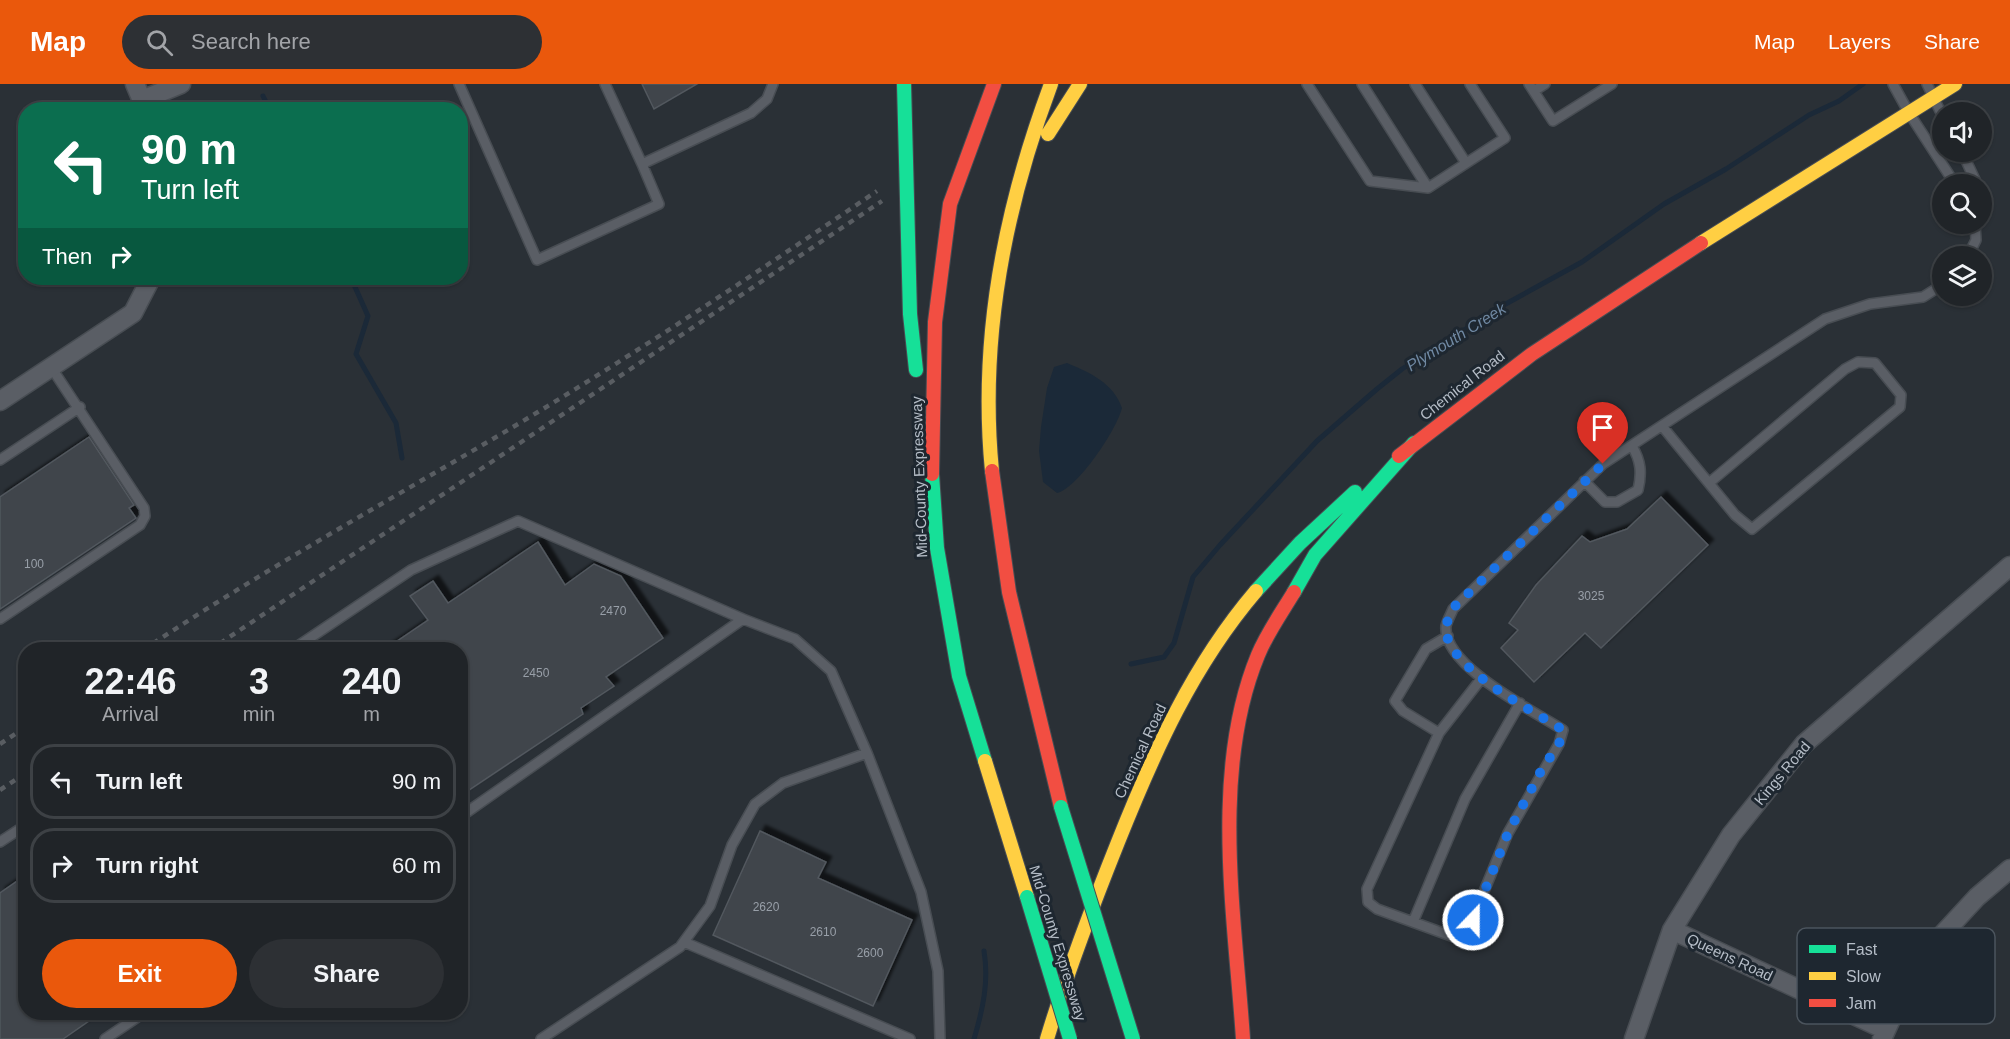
<!DOCTYPE html>
<html lang="en">
<head>
<meta charset="utf-8">
<style>
	body { margin:0; font-family:Arial,sans-serif; background:#2d3034; color:#f1f3f6; height:100vh; display:flex; flex-direction:column; font-size:22px; white-space:nowrap }
	* { box-sizing:border-box; margin:0 }
	p { font-size:20px; color:#a2a4a8 }
	.icon { flex:none; width:33px; height:33px; fill:none; stroke:currentColor; stroke-width:2; stroke-linecap:round; stroke-linejoin:round }
	.map { position:relative; flex:1; overflow:hidden }
	.drawer { position:absolute; left:18px; top:558px; width:450px; height:378px; display:flex; flex-direction:column; background:#202428; border-radius:24px; box-shadow:0 2px 4px #0004,0 0 0 2px #3d4145 }
	.drawer>* { flex:none }
	.guide { position:absolute; left:18px; top:18px; width:450px; height:183px; border-radius:24px; box-shadow:0 2px 4px #0004,0 0 0 2px #3d4145; background:#0b6e4f; color:#fff; overflow:hidden }
	.fabs { position:absolute; left:1932px; top:18px; display:grid; gap:12px }
	.fabs a { display:grid; place-items:center; width:60px; height:60px; border-radius:50%; background:#202428; box-shadow:0 2px 4px #0004,0 0 0 2px #3d4145; font-size:30px }
	.pin { position:absolute; display:grid; place-items:center; width:51px; height:51px; color:#fff; margin:-62px -26px; border-radius:50% 50% 50% 0; rotate:-45deg; box-shadow:0 0 6px #0007 }
	.pin .icon { rotate:45deg }
	.me { position:absolute; width:66px; margin:-33px; rotate:22deg; stroke-linejoin:round; filter:drop-shadow(0 0 4px #0008) }
	.turn { display:flex; align-items:center; gap:21px; height:126px; padding:0 24px; font-size:27px }
	.turn .icon { width:78px; height:78px; stroke-width:2.5 }
	.turn b { display:block; font-size:42px; line-height:51px }
	.then { display:flex; align-items:center; height:57px; padding:0 24px; background:#0003; gap:12px; font-size:22px }
	.eta { display:flex; justify-content:space-evenly; align-items:center; height:102px; text-align:center }
	.eta b { font-size:36px; font-weight:800; line-height:42px }
	.cta { display:flex; gap:12px; margin-top:auto; padding:12px 24px }
	.cta a { flex:1; height:69px; border-radius:36px; background:#ea580c; color:#fff; font-size:24px; font-weight:800; line-height:69px; text-align:center }
	.cta a+a { background:#2d3034; color:#f1f3f6 }
	ul { padding:0; list-style:none }
	li { display:flex; align-items:center; gap:18px; height:75px; margin:0 12px 9px; padding:0 12px; border:3px solid #3d4145; border-radius:24px }
	li div { flex:1 }
	li b { display:block; font-size:22px }
	li em { font-style:normal }
	header { display:flex; align-items:center; gap:36px; box-sizing:border-box; height:84px; padding:0 30px; background:#ea580c; color:#fff }
	header strong { font-size:28px }
	nav { display:flex; gap:33px; margin-inline-start:auto; font-size:21px }
	.search { width:420px; height:54px; background:#2d3034; display:flex; align-items:center; gap:15px; box-sizing:border-box; padding:0 21px; border-radius:33px; color:#a2a4a8; font-size:22px }
	.map>svg:first-child { display:block }
	.water { fill:#1b2938 }
	.lines { fill:none; stroke-linecap:round; stroke-linejoin:round }
	.stream { stroke:#1b2938; stroke-width:5 }
	.building { fill:#3f444b; stroke:#52585e; stroke-width:1.5; filter:url(#shadow) }
	.lane-casing { stroke:#484d53; stroke-width:12 }
	.street-casing { stroke:#484d53; stroke-width:21 }
	.fast-casing { stroke:#484d53; stroke-width:16 }
	.slow-casing { stroke:#484d53; stroke-width:16 }
	.jam-casing { stroke:#484d53; stroke-width:16 }
	.lane { stroke:#5a5e65; stroke-width:9 }
	.street { stroke:#5a5e65; stroke-width:18 }
	.fast { stroke:#16e098; stroke-width:14 }
	.slow { stroke:#ffcf43; stroke-width:14 }
	.jam { stroke:#f24e42; stroke-width:14 }
	.rail { stroke:#595d62; stroke-width:4.5; stroke-dasharray:6 6; stroke-linecap:butt }
	.fast-bridge-casing { stroke:#474c52; stroke-width:16; stroke-linecap:butt }
	.fast-bridge { stroke:#16e098; stroke-width:14 }
	.route { stroke:#1a73e8; stroke-width:10; stroke-dasharray:0 18 }
	.labels { text-anchor:middle; dominant-baseline:central; stroke-width:6; stroke-linejoin:round; paint-order:stroke }
	.number-label { font-size:12px; fill:#989fa8 }
	.street-label { font-size:15px; fill:#b5bdc7; stroke:#1e2730 }
	.water-label { font-size:16px; font-style:italic; fill:#7089a3; stroke:#1e2730 }
	.key { fill:#1e2730; stroke:#4b545d; stroke-width:1.5 }
	.key-label { font-size:16px; fill:#b5bdc7 }
</style>
</head>
<body>
<header>
<strong>Map</strong>
<div class="search"><svg class="icon" aria-label="search" viewBox="0 0 24 24"><circle cx="10" cy="10" r="6"/><path d="M15 15l6 6"/></svg>Search here</div>
<nav><a>Map</a><a>Layers</a><a>Share</a></nav>
</header>
<div class="map">
<svg width="2010" height="955" viewBox="0 0 2010 955">
	<defs>
		<filter id="shadow"><feDropShadow dx="5.5" dy="-5.5" stdDeviation="1.5" flood-color="#0009"/></filter>
	</defs>
	<rect width="100%" height="100%" fill="#2a3036"/>
	<!-- water -->
	<path class="water" d="M1067,279C1091,289 1113,299 1122,324C1117,345 1078,404 1057,409L1043,398L1039,367L1041,343L1047,304L1054,283Z"/>
	<g class="lines">
		<!-- stream -->
		<path class="stream" d="M263,12L270,26
			M351,194L368,232L356,270L396,339L402,374
			M1131,580L1164,573L1174,559L1193,493L1220,461L1317,357L1377,305L1402,285L1502,222L1582,178L1664,120L1726,85L1809,31L1839,17L1863,0
			M974,955C983,925 989,897 984,867"/>
	</g>
	<!-- building -->
	<path class="building" d="M642,0H697L654,25Z
		M89,353L134,421L129,424L136,434L0,525V413Z
		M1661,413L1708,461L1601,564L1585,549L1534,598L1501,564L1518,546L1509,539L1536,501L1582,452L1590,458L1627,445Z
		M538,458L565,501L594,480L621,492L663,554L606,593L614,602L581,624L583,630L460,712V566H384L428,536L410,512L433,497L448,519Z
		M760,747L826,778L818,794L912,836L873,922L713,851Z
		M26,791V928H102L63,955H0V809Z"/>
	<g class="lines">
		<defs>
			<path id="lane" d="M459,0L537,176L659,120L642,80L751,29L767,15L773,0
				M605,0L642,80
				M1307,0L1370,97L1428,104L1505,54L1470,0
				M1362,0L1428,104
				M1415,0L1466,79
				M1529,0L1553,37L1612,0
				M1893,0L1909,29L1955,100
				M1927,0L1942,31
				M1534,7L1545,0
				M1962,68L1977,100
				M1968,172L1976,156L1975,140
				M1662,342L1735,431L1752,445L1900,323L1901,311L1875,279L1858,278L1845,285L1709,399
				M0,376L80,323
				M1584,397L1605,418H1617L1638,406C1642,389 1641,377 1632,362
				M0,535L140,441L145,432L144,424L51,283
				M292,566L411,486L518,437L743,535
				M1481,595L1439,649L1367,805L1368,818L1377,825L1454,853L1466,851L1508,749L1559,660L1563,646C1534,627 1442,582 1446,542C1447,537 1451,530 1453,525L1603,380L1825,235L1870,220L1923,213L1942,201
				M1439,649L1403,627L1395,617L1426,565L1448,552
				M460,733L743,535L795,555L831,587L867,669L921,808L938,887L940,955
				M0,758L26,741
				M1413,838L1465,715L1520,619
				M684,858L910,955
				M105,955L145,928
				M541,955L680,863L710,822L732,761L755,720L783,699L867,669"/>
			<path id="street" d="M135,0L146,26
				M142,16L181,0
				M0,317L133,229L151,194
				M1672,846L1886,946
				M1634,955L1672,846L1731,751L1804,660L2010,482
				M1882,955L1917,878L1977,813L2010,785"/>
			<path id="fast" d="M904,0L910,230L916,286
				M932,390L937,464L959,592L985,677
				M1256,507L1300,459L1355,408
				M1294,508L1315,471L1414,359"/>
			<path id="slow" d="M1048,50L1080,0
				M1701,159L1955,0
				M992,387C979,255 1005,123 1051,0
				M985,677L1027,813
				M1047,955C1067,888 1092,823 1118,758C1154,668 1192,582 1256,507"/>
			<path id="jam" d="M1399,372L1532,270L1701,159
				M992,387L1009,508L1061,723
				M932,390L935,238L950,120L994,0
				M1243,955C1235,833 1210,687 1258,571C1267,549 1282,528 1294,508"/>
		</defs>
		<!-- lane casing -->
		<use href="#lane" class="lane-casing"/>
		<!-- street casing -->
		<use href="#street" class="street-casing"/>
		<!-- fast casing -->
		<use href="#fast" class="fast-casing"/>
		<!-- slow casing -->
		<use href="#slow" class="slow-casing"/>
		<!-- jam casing -->
		<use href="#jam" class="jam-casing"/>
		<!-- lane -->
		<use href="#lane" class="lane"/>
		<!-- street -->
		<use href="#street" class="street"/>
		<!-- fast -->
		<use href="#fast" class="fast"/>
		<!-- slow -->
		<use href="#slow" class="slow"/>
		<!-- jam -->
		<use href="#jam" class="jam"/>
		<!-- rail -->
		<path class="rail" d="M143,566C262,487 386,418 508,346C634,271 756,189 877,107
			M210,566L882,117
			M0,660L26,643
			M0,706L26,689"/>
		<defs>
			<path id="fast-bridge" d="M1061,723L1133,955
				M1027,813L1070,955"/>
		</defs>
		<!-- fast-bridge casing -->
		<use href="#fast-bridge" class="fast-bridge-casing"/>
		<!-- fast-bridge -->
		<use href="#fast-bridge" class="fast-bridge"/>
	</g>
	<g class="lines">
		<!-- route -->
		<path class="route" d="M1473,836L1508,749L1542,685L1559,660L1563,646C1534,627 1442,582 1446,542C1447,537 1451,530 1452,525L1603,380"/>
	</g>
	<g class="labels">
		<!-- number labels -->
		<g class="number-label">
			<text x="34" y="480">100</text>
			<text x="1591" y="512">3025</text>
			<text x="613" y="527">2470</text>
			<text x="536" y="589">2450</text>
			<text x="766" y="823">2620</text>
			<text x="823" y="848">2610</text>
			<text x="870" y="869">2600</text>
		</g>
		<!-- street labels -->
		<g class="street-label">
			<text transform="translate(1462 301) rotate(-38)">Chemical Road</text>
			<text transform="translate(919 393) rotate(-92)">Mid-County Expressway</text>
			<text transform="translate(1140 667) rotate(-65)">Chemical Road</text>
			<text transform="translate(1782 689) rotate(-50)">Kings Road</text>
			<text transform="translate(1058 859) rotate(73)">Mid-County Expressway</text>
			<text transform="translate(1730 873) rotate(25)">Queens Road</text>
		</g>
		<!-- water labels -->
		<g class="water-label">
			<text transform="translate(1456 253) rotate(-32)">Plymouth Creek</text>
		</g>
	</g>
	<!-- legend -->
	<rect x="1797" y="844" width="198" height="96" rx="9" class="key"/>
	<rect x="1809" y="861" width="27" height="8" fill="#16e098"/>
	<rect x="1809" y="888" width="27" height="8" fill="#ffcf43"/>
	<rect x="1809" y="915" width="27" height="8" fill="#f24e42"/>
	<g class="key-label">
		<text x="1846" y="871">Fast</text>
		<text x="1846" y="898">Slow</text>
		<text x="1846" y="925">Jam</text>
	</g>
</svg>
<div class="fabs">
<a><svg class="icon" aria-label="sound" viewBox="0 0 24 24"><path d="M4 9h4l5-4v14l-5-4H4zM17 9q2 3 0 6"/></svg></a>
<a><svg class="icon" aria-label="search" viewBox="0 0 24 24"><circle cx="10" cy="10" r="6"/><path d="M15 15l6 6"/></svg></a>
<a><svg class="icon" aria-label="layers" viewBox="0 0 24 24"><path d="M12 4l9 5-9 5-9-5zM3 14l9 5 9-5"/></svg></a>
</div>
<div class="pin" style="left:1603px;top:380px;background:#d93025"><svg class="icon" aria-label="arrive" viewBox="0 0 24 24"><path d="M6 21V4h12l-3 4 3 4H6"/></svg></div>
<svg class="me" style="left:1473px;top:836px" viewBox="-20 -20 40 40"><circle r="17" fill="#1a73e8" stroke="#fff" stroke-width="3"/><path d="M0-11L8 9 0 5-8 9z" fill="#fff"/></svg>
<div class="guide">
<div class="turn"><svg class="icon" aria-label="left" viewBox="0 0 24 24"><path d="M17 20v-9H6M10 6l-5 5 5 5"/></svg><div><b>90 m</b>Turn left</div></div>
<div class="then">Then<svg class="icon" aria-label="right" viewBox="0 0 24 24"><path d="M7 20v-9h11M14 6l5 5-5 5"/></svg></div>
</div>
<section class="drawer">
<div class="eta">
<div><b>22:46</b><p>Arrival</p></div>
<div><b>3</b><p>min</p></div>
<div><b>240</b><p>m</p></div>
</div>
<ul>
<li><svg class="icon" aria-label="left" viewBox="0 0 24 24"><path d="M17 20v-9H6M10 6l-5 5 5 5"/></svg><div><b>Turn left</b></div><em>90 m</em></li>
<li><svg class="icon" aria-label="right" viewBox="0 0 24 24"><path d="M7 20v-9h11M14 6l5 5-5 5"/></svg><div><b>Turn right</b></div><em>60 m</em></li>
</ul>
<div class="cta"><a>Exit</a><a>Share</a></div>
</section>
</div>
</body>
</html>
